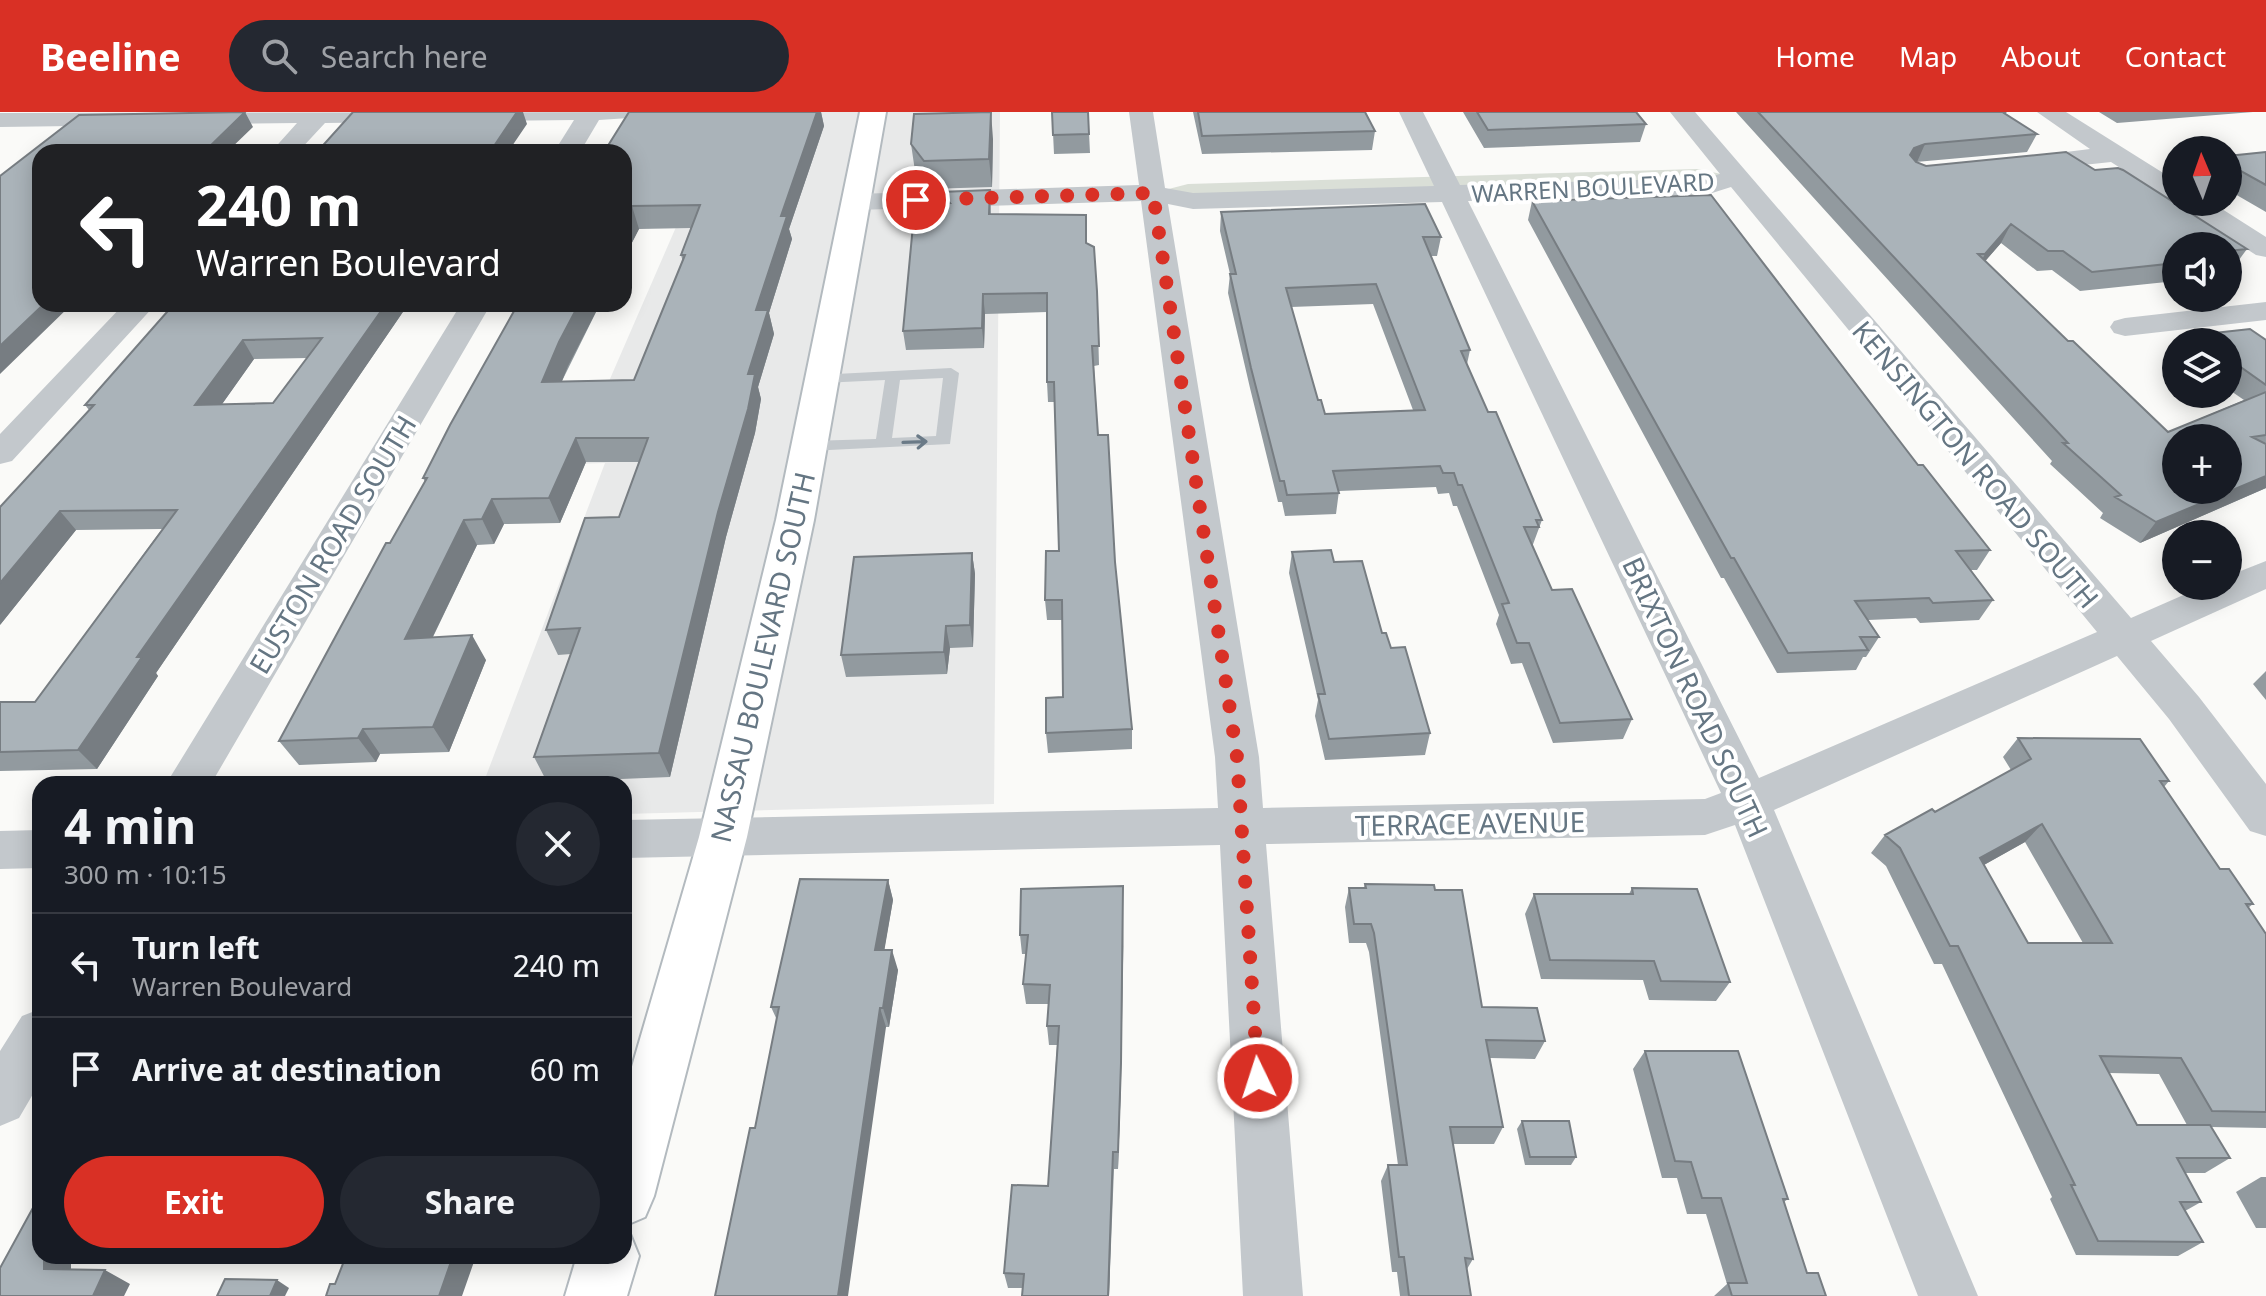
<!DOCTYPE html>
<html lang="en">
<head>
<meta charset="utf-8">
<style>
	body { margin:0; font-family:"Noto Sans",sans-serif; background:#242831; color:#f1f3f6; height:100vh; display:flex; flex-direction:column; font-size:30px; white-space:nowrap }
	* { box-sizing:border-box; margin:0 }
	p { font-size:26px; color:#9ea1a6 }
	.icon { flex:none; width:44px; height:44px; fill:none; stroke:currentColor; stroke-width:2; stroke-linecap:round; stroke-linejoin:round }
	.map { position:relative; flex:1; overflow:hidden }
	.side { position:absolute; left:32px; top:664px; width:600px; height:488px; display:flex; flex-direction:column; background:#171b24; border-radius:24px; box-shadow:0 4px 20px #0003 }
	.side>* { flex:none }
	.top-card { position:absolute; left:32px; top:32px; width:600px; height:168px; border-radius:24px; box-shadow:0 4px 20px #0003; background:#202124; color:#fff; overflow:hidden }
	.needle { width:52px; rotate:358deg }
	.tools { position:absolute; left:2162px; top:24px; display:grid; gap:16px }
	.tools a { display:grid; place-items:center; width:80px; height:80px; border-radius:50%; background:#171b24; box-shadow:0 4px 20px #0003; font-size:40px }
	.pin { position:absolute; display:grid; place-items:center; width:68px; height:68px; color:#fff; margin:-34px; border:4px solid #fff; border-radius:50%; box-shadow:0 2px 8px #0007 }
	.me { position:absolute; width:88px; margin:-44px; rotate:356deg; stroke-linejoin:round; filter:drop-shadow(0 0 6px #0008) }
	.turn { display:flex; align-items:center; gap:28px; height:168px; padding:0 32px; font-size:36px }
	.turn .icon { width:104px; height:104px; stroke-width:2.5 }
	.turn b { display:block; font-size:56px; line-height:68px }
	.round { display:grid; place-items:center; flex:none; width:84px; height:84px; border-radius:42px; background:#242831 }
	.headline { display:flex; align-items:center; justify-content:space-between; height:136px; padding:0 32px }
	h1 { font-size:48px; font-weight:700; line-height:60px }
	.button { display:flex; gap:16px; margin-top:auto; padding:16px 32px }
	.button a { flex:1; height:92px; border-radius:48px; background:#d93025; color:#fff; font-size:32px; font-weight:700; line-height:92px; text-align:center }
	.button a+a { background:#242831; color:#f1f3f6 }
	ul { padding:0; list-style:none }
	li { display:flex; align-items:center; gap:24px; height:104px; padding:0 32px; border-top:2px solid #363941 }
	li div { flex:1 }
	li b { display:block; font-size:30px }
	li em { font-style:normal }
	header { display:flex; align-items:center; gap:48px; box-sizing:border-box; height:112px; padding:0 40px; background:#d93025; color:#fff }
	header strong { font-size:38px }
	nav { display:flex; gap:44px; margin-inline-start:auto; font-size:28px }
	.search { width:560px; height:72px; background:#242831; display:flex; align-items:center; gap:20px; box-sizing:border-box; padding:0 28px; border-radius:44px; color:#9ea1a6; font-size:30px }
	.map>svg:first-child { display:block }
	.built { fill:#e8e9e9 }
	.green { fill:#dadfd7 }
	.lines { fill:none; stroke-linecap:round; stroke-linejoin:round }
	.secondary-casing { stroke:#b3babf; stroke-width:4 }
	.lane { fill:#c3c8cc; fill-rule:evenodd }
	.street { fill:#c3c8cc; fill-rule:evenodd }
	.secondary { fill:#fff; fill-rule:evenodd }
	.wall { fill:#929a9f; fill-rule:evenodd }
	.shaded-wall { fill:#777d82 }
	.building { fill:#aab3b9; stroke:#777d82; stroke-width:2; fill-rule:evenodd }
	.oneway { stroke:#6a7a87 }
	.route { stroke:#d93025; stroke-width:14; stroke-dasharray:0 25.2 }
	.labels { text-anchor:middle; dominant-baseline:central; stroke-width:8; stroke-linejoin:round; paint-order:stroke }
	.far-street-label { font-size:24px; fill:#657683; stroke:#fff }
	.street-label { font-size:28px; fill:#657683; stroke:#fff }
</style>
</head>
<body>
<header>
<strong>Beeline</strong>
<div class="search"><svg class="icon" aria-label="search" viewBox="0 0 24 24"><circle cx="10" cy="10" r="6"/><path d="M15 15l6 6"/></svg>Search here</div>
<nav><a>Home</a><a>Map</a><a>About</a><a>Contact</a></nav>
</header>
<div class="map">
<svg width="2266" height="1184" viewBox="0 0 2266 1184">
	<rect width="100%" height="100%" fill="#fafaf8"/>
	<!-- built -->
	<path class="built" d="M726,0H1000L994,692L624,702V672H483L605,351L573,352Z"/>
	<!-- green -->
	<path class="green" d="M1697,57L1736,65L1452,82L1153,81L1188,72Z"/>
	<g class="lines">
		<defs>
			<path id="secondary" d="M860,0H886L814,408L747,725L654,1084L645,1105L624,1114V982L699,725L776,408Z
				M624,1120L630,1122L639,1144L627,1184H565L577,1144H624Z"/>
		</defs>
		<!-- secondary casing -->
		<use href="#secondary" class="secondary-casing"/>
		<!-- lane -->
		<path class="lane" d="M951,256L959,261L950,332L809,339L801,334L809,329L876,327L885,268L822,271L814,266L817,263ZM943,266L936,324L892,326L900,268Z"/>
		<!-- street -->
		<path class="street" d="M648,0L644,5L599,8L580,40H554L574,8L325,11L298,40H271L297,11L0,15V1Z
			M1129,0H1153L1165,76L1193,81L1434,74L1399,0H1423L1460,73L1706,66L1720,62L1670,0H1695L2131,506L2204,474H2228V464L2266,449V477L2151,529L2199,585L2266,672V724L2250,719L2169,607L2117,544L1774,698L1978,1184H1918L1735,713L1705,723L1266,732L1303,1184H1243L1220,733L624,746V708L1218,696L1215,645L1141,89L856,98L847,96L843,90L847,84L856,82L1139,73ZM1731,75L2097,520L1759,666L1468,89L1709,82ZM1442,90L1721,681L1705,687L1263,696L1259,645L1168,92L1193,97Z
			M2037,0H2066L2176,69V88L2167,86L2111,50L2018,60L2009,57L2005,52L2009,47L2090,37Z
			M2179,90H2211L2266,125V145L2256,143L2183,96Z
			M2266,190V208L2125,224L2114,221L2110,215L2114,209L2125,206Z
			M124,192H156L12,349L0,352V322Z
			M461,192H491L211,672H166Z
			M40,718V756L0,757V719Z
			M40,897V970L19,1006L0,1014V939L22,904Z"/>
		<!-- secondary -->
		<use href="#secondary" class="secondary"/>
	</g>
	<!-- wall -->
	<path class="wall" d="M629,0H821L824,14L789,117L792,127L769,201L774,222L758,275L761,287L755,321L726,425L670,665L547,670L534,645L571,542L558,543L546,518L619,405L639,350H586L560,411L504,412L494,432L477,433L433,525L486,548L449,640L380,642L376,650L299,653L279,629L425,370L423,366L518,192H600L562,269L634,268L683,150L681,143L691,116L639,117L624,146V40Z
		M1052,0H1088L1090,41L1054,42Z
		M1193,0H1365L1375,19L1372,38L1202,42Z
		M1463,0H1637L1646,12L1640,30L1484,36Z
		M1736,0H2007L2005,2L2037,22L2027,40L1916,50L1926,54L2095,58L2247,137L2233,156H2228V134H2176V169L2080,179L2052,158L2037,159L2001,131L1985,149L2068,229L2168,320L2244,288L2228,277V230H2191L2196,223L2266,228V376L2140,431L2100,406L2103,401L2050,352L2052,349Z
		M2099,0H2253L2117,11Z
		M993,27L992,75L928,77L915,59L911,32Z
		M2266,40V100L2228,78V44Z
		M990,78L991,102L1087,131L1097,179L1099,253L1094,254L1098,323L1115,450L1132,617V637L1048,641L1046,621L1063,585L1062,508H1047L1045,488L1059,439L1055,290H1048L1047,270V200L985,202L984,236L906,238L903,219L943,91L941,80Z
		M1532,89L1918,353L1990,438L1977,458H1971L1993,488L1979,508L1920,511L1916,506L1868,508L1879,525L1866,545H1863L1856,558L1777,561L1724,466H1721L1528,108Z
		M1221,100L1441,125L1437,144H1431L1470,238L1467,252L1488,300L1542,408L1532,435L1552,478L1632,607L1623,627L1553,631L1522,551L1511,552L1496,512L1499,503L1457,394H1453L1449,381L1438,382L1436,375L1339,379L1336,402L1285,404L1282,390H1278L1250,276L1228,181L1230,162L1220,119ZM1373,192L1413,298L1325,302L1318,288L1291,195Z
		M174,192H406L407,194L156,561L158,564L97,657L0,659V590H35L162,417L76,418L0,513L89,298L85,293ZM308,246L273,291L222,292L254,247Z
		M1292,440L1334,450L1382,521L1391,536L1430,621L1425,643L1325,648L1315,604L1318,588L1289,461Z
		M972,441L975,462L973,535L950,536L947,562L846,565L841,543Z
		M2266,559V588L2253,572Z
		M2018,626L2169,669L2164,675L2220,757L2253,792L2248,796L2266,822V1016L2211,1015L2230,1046L2205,1061H2185L2201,1090L2185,1099L2203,1130L2178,1144L2076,1143L2050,1087L2052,1085L1942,852H1934L1886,754L1871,741L1885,723L1935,700L2011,658L2003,645ZM2025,730L2083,831H2028L1984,753ZM2109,961L2159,962L2187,1013H2137Z
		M888,768L893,788L884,838L898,858L889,915H886L755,1016L777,908L771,895Z
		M1365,772L1435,778L1482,895L1545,929L1535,947L1490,946L1503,1015L1494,1032H1453L1473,1147L1467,1157L1471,1184H1400L1397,1160H1392L1381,1069L1388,1053H1398L1369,840L1366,831H1349L1345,795L1349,776H1364Z
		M1632,776L1730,870L1716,889L1649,888L1643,868L1541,867L1525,802L1534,782H1629Z
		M1021,777L1121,969L1118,1057H1114L1109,1184H1022L1023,1176H1008L1004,1161L1048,1074L1057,933H1049L1047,914L1049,892H1026L1023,872L1026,842H1022L1020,823Z
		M1645,939L1788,1087L1784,1090L1807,1161L1826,1184H1714L1727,1172L1706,1102H1687L1677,1066H1662L1633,957Z
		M1522,1009L1576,1045L1571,1053H1525L1517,1017Z
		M2261,1065H2266V1116H2256L2236,1080Z"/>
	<!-- shaded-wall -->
	<path class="shaded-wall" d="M245,0L253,15L227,40H204Z
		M517,0H523L527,12L508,40H490Z
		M817,0H821L824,14L789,117L792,127L769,201L774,222L758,275L761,287L755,321L726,425L670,665L659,641L718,400L748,262L756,198L781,104Z
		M991,0L993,27L992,75L989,47Z
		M1925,32L1917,50L1906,54L1910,43L1914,36Z
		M632,94L639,117L624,146V109Z
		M2011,112L2001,131L1975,161L1985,142Z
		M983,182L985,202L984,236L982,216Z
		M44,192H72L0,262V234Z
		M386,192H406L407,194L156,561L158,564L97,657L78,638L137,545Z
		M579,192H600L568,254L552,294L542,270L559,230Z
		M243,228L254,247L208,312L195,293Z
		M576,326L586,350L560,411L549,386Z
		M2266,364V376L2140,431L2156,410Z
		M492,387L504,412L494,432L482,407Z
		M60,399L76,418L0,513V471Z
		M464,408L477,433L420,551L405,527Z
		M972,441L975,462L973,535L970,513Z
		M946,514L950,536L947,562L944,540Z
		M472,523L486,548L449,640L433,615Z
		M363,617L380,642L376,650L358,626Z
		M2042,712L2025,730L1964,764L1980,746Z
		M888,768L893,788L881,858L875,838Z
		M1124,794L1121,969L1118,1057V1040Z
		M892,838L898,858L889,915L883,896Z
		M880,896L886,915L848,1184H838Z
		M1113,1040L1109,1184H1108Z
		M44,1144H71V1170L44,1157Z
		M453,1144H476L462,1184H439Z
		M105,1158L130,1172L124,1184H93Z
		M277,1168L289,1176L285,1184H270Z"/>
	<!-- building -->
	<path class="building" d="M245,0L204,40H40V192H44L0,234V64L79,3Z
		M353,0H517L490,40H317Z
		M629,0H817L781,104H787L756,198H768L748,262H755L748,297L718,400L659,641L534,645L580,516L546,518L585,406L619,405L648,326H576L549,386L492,387L482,407L464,408L405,527L472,523L433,615L363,617L358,626L279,629L386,431H390L427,366H423L450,313L518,192H579L559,230L542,270L634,268L685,143H681L700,93L632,94L624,109V40H604Z
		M991,0L989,47L924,49L911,32L914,2Z
		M1052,0H1088L1089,22L1053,23Z
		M1198,0H1365L1375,19L1202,24Z
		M1477,0H1636L1646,12L1488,18Z
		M1758,0H2005L2004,1L2037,22L1925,32L1914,36L1910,43L1916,50L1926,54L2066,40L2095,58L2118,56L2123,58L2247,137L2228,139V134H2176V151L2092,160L2063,139H2048L2011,112L1985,142H1978L2068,229H2073L2168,320L2266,280V323L2252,325L2266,332V364L2156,410L2115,385L2121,383L2063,331H2068ZM2176,326H2228V378H2176Z
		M2266,40V73L2228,52V44Z
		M990,78L989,102L1086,103V131L1094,135L1097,179L1099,234H1092L1098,323H1108L1115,450L1132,617L1046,621V586L1063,585L1062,488H1045L1046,439H1059L1054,270H1047V181L983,182L982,216L903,219L915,92L950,91L941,80Z
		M1711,83L1918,353H1923L1990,438L1956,439L1993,488L1933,491L1929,486L1855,489L1879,525H1860L1868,538L1788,541L1734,446H1731L1532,89Z
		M1425,92L1441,125H1423L1470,238L1461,239L1488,300H1496L1542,408H1536L1539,415H1524L1552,478L1572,477L1632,607L1560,611L1529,531H1517L1502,492L1509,491L1462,373H1458L1454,361H1443L1440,354L1333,359L1339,381L1287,383L1284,369H1280L1251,256L1230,162H1236L1221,100ZM1376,172L1425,298L1325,302L1321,288H1318L1286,176Z
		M174,192H386L137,545H142L78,638L0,640V590H35L177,398L60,399L0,471V395L94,293H85ZM322,226L273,291L195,293L243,228Z
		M2250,217L2266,228V273L2228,246V230H2205L2196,223Z
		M1331,438L1334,450L1362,449L1382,521H1386L1391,536L1405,535L1430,621L1329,627L1318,582H1325L1292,440Z
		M972,441L970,513L946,514L944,540L841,543L854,445Z
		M2018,626L2140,627L2169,669H2160L2220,757H2229L2253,792H2246L2266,822V1000L2212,999L2181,946L2100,944L2137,1013H2210L2230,1046H2177L2201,1090H2180L2203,1130L2098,1129L2071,1073H2075L1958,834H1950L1900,736L1885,723L1932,697L1935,700L2031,647ZM2042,712L2112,831H2028L1980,746Z
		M800,767L888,768L875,838H892L883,896H880L838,1184H715L750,1016H755L779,895H771Z
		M1365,772L1434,773L1435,778H1462L1482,895L1537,896L1545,929L1486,928L1503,1015H1450L1473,1147L1465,1146L1471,1184H1409L1404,1145H1399L1388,1053H1407L1374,821L1371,812H1354L1349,776H1366Z
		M1123,774L1121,951L1118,1040H1113L1108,1184H1022L1024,1162L1004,1161L1012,1073L1048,1074L1059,914H1047L1050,873L1023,872L1028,823H1020L1021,777Z
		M1632,776L1697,777L1730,870L1661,869L1654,849L1550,848L1534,782H1633Z
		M1645,939H1738L1788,1087H1783L1807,1161H1818L1826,1184H1732L1728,1171H1747L1721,1086H1702L1691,1050L1675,1049Z
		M1522,1009H1569L1576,1045H1530Z
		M40,1083V1144H44V1157L105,1158L93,1184H0V1156Z
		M346,1144H453L439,1184H326L330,1172H335Z
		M225,1167L277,1168L270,1184H217Z"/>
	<!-- one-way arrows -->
	<defs><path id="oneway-shaft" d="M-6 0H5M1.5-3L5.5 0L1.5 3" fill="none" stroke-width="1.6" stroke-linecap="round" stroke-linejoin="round" transform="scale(2)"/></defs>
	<use class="oneway" href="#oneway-shaft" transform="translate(915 330) rotate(-2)"/>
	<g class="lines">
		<!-- route -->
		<path class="route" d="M916,88L1153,81L1237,645L1258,966"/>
	</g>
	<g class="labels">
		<!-- far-street labels -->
		<g class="far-street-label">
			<text transform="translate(1593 75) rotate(-3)">WARREN BOULEVARD</text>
		</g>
		<!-- street labels -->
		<g class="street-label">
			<text transform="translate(1976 352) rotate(50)">KENSINGTON ROAD SOUTH</text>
			<text transform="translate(332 432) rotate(-59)">EUSTON ROAD SOUTH</text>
			<text transform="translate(762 545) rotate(-77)">NASSAU BOULEVARD SOUTH</text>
			<text transform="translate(1696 585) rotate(65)">BRIXTON ROAD SOUTH</text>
			<text transform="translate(1470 711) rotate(-1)">TERRACE AVENUE</text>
		</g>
	</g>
</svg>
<div class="tools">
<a><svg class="needle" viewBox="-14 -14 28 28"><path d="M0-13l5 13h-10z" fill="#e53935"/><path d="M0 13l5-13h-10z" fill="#9ea1a6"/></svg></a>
<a><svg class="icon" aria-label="sound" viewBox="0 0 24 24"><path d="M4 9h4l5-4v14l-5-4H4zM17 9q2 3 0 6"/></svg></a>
<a><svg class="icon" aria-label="layers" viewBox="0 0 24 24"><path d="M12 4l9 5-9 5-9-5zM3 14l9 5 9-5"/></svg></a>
<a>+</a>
<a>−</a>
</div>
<div class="pin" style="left:916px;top:88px;background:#d93025"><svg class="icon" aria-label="arrive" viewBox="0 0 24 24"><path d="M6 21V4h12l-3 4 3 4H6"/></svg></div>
<svg class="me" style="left:1258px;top:966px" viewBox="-20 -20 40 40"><circle r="17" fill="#d93025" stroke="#fff" stroke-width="3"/><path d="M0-11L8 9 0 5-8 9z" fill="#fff"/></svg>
<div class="top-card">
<div class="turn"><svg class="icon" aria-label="left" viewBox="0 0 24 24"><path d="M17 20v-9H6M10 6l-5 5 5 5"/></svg><div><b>240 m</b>Warren Boulevard</div></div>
</div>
<section class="side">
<div class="headline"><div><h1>4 min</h1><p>300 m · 10:15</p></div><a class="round"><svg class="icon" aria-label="close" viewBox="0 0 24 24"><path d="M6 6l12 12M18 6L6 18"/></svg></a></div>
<ul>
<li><svg class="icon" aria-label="left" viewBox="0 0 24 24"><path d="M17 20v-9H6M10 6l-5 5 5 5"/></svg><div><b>Turn left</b><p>Warren Boulevard</p></div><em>240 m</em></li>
<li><svg class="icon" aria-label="arrive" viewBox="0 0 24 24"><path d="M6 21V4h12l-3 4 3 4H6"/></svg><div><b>Arrive at destination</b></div><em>60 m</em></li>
</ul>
<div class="button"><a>Exit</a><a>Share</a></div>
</section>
</div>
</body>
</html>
